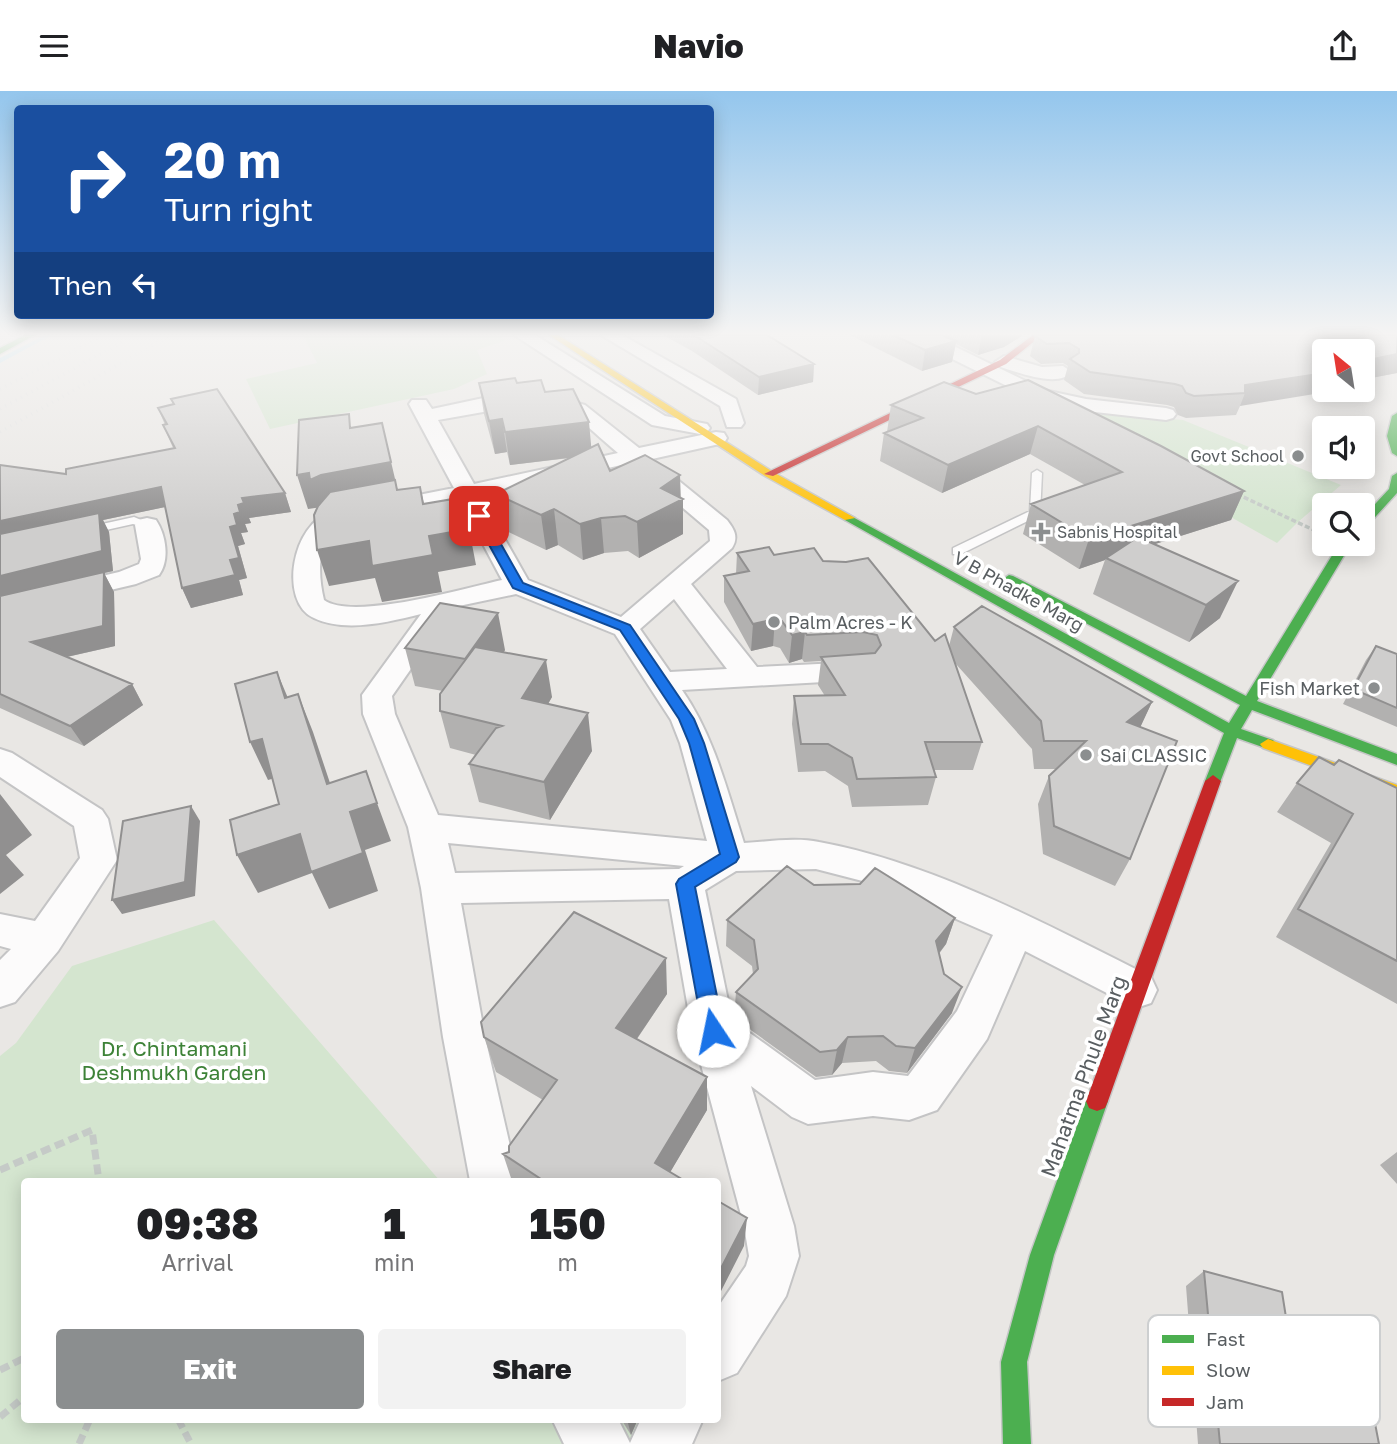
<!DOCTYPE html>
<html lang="en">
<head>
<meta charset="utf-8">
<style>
	body { margin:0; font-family:"Golos Text",sans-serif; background:#f2f2f2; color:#202124; height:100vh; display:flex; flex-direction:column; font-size:26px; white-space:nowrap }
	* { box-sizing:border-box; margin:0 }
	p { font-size:23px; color:#757577 }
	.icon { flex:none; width:38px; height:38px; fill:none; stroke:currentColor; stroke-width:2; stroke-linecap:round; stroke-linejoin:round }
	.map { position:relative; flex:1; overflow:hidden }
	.sheet { position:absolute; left:21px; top:1087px; width:700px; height:245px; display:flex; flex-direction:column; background:#fff; border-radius:7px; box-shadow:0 4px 18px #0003 }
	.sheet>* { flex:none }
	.banner { position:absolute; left:14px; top:14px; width:700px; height:214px; border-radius:7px; box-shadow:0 4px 18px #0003; background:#1a4fa0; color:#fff; overflow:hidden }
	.needle { width:46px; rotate:330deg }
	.fabs { position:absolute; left:1312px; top:248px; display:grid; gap:14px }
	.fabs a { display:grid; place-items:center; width:63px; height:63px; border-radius:7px; background:#fff; box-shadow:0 4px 18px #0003; font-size:35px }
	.pin { position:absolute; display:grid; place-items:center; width:60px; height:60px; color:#fff; margin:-30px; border-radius:14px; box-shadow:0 4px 10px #0006 }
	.me { position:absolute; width:77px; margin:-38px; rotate:349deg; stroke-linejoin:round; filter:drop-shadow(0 0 5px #0008) }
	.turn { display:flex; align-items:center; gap:24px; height:147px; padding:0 35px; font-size:32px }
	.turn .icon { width:91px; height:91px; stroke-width:2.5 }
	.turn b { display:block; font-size:49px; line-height:60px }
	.then { display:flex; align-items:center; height:66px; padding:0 35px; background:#0003; gap:14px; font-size:26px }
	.eta { display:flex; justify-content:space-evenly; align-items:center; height:119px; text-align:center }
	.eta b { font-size:42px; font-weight:800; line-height:49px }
	.action { display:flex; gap:14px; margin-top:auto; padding:14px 35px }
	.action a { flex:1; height:80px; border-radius:7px; background:#8b8e8f; color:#fff; font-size:28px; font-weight:800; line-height:80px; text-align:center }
	.action a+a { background:#f2f2f2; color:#202124 }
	header { display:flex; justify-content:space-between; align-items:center; height:91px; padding:0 35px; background:#fff; font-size:32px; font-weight:800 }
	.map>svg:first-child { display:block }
	.green { fill:#d4e5cf }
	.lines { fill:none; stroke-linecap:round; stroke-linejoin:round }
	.stream { fill:#b7e1f5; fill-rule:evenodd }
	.lane-casing { stroke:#c4c4c5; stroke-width:3 }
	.street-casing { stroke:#c4c4c5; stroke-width:4 }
	.fast-casing { stroke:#c5c6c6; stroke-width:3 }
	.slow-casing { stroke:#c5c6c6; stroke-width:3 }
	.jam-casing { stroke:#c5c6c6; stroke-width:3 }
	.path-far1 { stroke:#c5cac7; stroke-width:3.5; stroke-dasharray:5 2.5; stroke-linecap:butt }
	.path { stroke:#c5cac7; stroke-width:7; stroke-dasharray:10 5; stroke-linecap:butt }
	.lane { fill:#fcfbfb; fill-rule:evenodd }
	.street { fill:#fcfbfb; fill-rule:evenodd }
	.fast { fill:#4caf50; fill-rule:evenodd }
	.slow { fill:#ffc107; fill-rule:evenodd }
	.jam { fill:#c62828; fill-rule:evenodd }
	.rail { stroke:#e0e1e1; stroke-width:3.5; stroke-dasharray:1 5; stroke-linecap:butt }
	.wall { fill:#b2b1b0 }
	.shaded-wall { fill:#919090 }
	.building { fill:#cfcecd; stroke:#919090; stroke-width:2 }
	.route { fill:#1a73e8; stroke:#114b97; stroke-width:2 }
	.poi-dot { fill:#8b8e8f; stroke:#fff; stroke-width:2.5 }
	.labels { text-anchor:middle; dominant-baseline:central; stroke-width:7; stroke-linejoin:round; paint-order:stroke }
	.far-poi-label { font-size:16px; fill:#595e61; stroke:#fff; text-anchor:end }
	.street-label { font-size:18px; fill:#595e61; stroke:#fff }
	.poi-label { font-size:18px; fill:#595e61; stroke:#fff; text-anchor:start }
	.near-park-label { font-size:21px; fill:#3d8237; stroke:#fff }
	.near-street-label { font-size:21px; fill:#595e61; stroke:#fff }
	.key { fill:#fff; stroke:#cdcfd0; stroke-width:2 }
	.key-label { font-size:19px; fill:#595e61 }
</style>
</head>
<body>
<header><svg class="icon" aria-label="menu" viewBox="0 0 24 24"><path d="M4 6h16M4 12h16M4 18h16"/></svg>Navio<svg class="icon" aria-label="share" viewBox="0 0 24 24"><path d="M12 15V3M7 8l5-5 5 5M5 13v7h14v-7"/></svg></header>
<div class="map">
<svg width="1397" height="1353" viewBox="0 0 1397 1353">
	<rect width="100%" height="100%" fill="#e9e7e4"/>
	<!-- green -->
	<path class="green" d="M303,244H497L506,249L477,259L487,283L454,298L270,338L246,288L317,272Z
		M1039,318L1183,329L1341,394L1298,431L1277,452Z
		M214,829L440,1090H24V1328H647L669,1353H0V965L16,952L72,875Z"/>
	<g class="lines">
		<!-- stream -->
		<path class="stream" d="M45,244H52L0,272V267Z"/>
		<defs>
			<path id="lane" d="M1037,379L1042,382L1040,424L961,463H953V457L1030,420L1032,382Z
				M134,426L153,434L147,437L133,433L88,443L82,439L84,437Z"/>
			<path id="street" d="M514,244H535L665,325L707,333L710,337L707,341L700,343L652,334Z
				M601,244H622L736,308L744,332L741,336H727L720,315Z
				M909,244H931L1044,299L1086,308L1166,317L1173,319L1176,323L1173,327L1166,329L1086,320L1060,314L1063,318L1060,322H1046L1031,307L912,248Z
				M1004,265L1042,276L1063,275L1072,281C1058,298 1015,280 997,275L995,271Z
				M541,302L585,314L639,357L716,341L724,342L727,347L724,352L652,368L727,429C734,438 739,446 732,457L691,493L757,576L859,571L870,573L874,580L870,587L859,589L682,599C714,645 727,699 744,752C767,751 795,746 819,751C933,772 1048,834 1151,886L1157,899L1151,912L1136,917L1025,860L987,948L937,1019L909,1029L873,1025L808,1033L792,1026L751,995L794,1135L799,1165L786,1205L737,1282L718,1290V1216L746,1175L749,1165L744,1135L692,940L669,808L461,812L485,946L518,1090H470L443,946L421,797L408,736L363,623L362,604L421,523C389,531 345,542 314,527C278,511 292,431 332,421L454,397L409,313L412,309H426L432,318L502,303ZM522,314C573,315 581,331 618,362L474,393L438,329ZM630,372L709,439L710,450L621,526L528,489L481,406ZM460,410L502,489C465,497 353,530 324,509C318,484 316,450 340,434ZM516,503L615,543L671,629L680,652L707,750L438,724L395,623L392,605L454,516ZM674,508L727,578L670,581L640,538ZM448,752L684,775L679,778L455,782ZM816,778L878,794L993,844L957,920L908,985L873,981L815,989L732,929L705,799L736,780Z
				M147,427L156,429C166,444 170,469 159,484L136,493L0,525V509L119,481L139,473L141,468L135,434L138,429Z
				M0,658L12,662L102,719L108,728L117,769L58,860L15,911L0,916V869L11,858L0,855V823L35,830L80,767L74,735L0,686Z
				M552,1328H618L630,1352L641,1328H703L692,1353H564Z"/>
			<path id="fast" d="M25,244H35L0,263V257Z
				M1397,322V365L1392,362L1387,345L1392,325Z
				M1397,382V402L1367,435L1363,436V426L1389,398L1392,385Z
				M849,424L1229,632L1240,614L1003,488L1009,484L1013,485L1246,605L1339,453H1351L1257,610L1397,663V674L1252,619L1241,638L1273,649L1276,653L1268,658L1237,647L1219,694H1207L1205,690L1224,642L845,429V425Z
				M1097,1000L1105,1003L1108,1010L1054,1164L1027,1271L1031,1353H1003L1001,1271L1030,1164L1086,1010L1089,1003Z"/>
			<path id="slow" d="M549,244H558L773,381L855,427L845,429L765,385Z
				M1268,648L1397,694V706L1263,657L1260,653Z"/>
			<path id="jam" d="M1033,244H1042L1006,273L773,385L764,383L1000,269Z
				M1213,684L1221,690L1108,1010L1105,1017L1097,1020L1089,1017L1086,1010L1205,690Z"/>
		</defs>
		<!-- lane casing -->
		<use href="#lane" class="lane-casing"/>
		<!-- street casing -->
		<use href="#street" class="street-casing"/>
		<!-- fast casing -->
		<use href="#fast" class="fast-casing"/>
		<!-- slow casing -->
		<use href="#slow" class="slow-casing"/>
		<!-- jam casing -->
		<use href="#jam" class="jam-casing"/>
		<!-- path-far1 -->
		<path class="path-far1" d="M1237,403L1318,441"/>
		<!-- path -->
		<path class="path" d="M0,1079L92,1039L99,1090
			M0,1279L24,1267
			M0,1326L24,1306
			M178,1328L191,1353
			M79,1353L90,1328"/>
		<!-- lane -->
		<use href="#lane" class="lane"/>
		<!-- street -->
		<use href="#street" class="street"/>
		<!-- fast -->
		<use href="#fast" class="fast"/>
		<!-- slow -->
		<use href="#slow" class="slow"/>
		<!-- jam -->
		<use href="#jam" class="jam"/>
		<!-- rail -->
		<path class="rail" d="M0,298L104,244
			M0,318L135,244
			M0,341L171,244"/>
	</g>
	<!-- wall -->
	<path class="wall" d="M663,244H767L814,273L813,291L758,304L692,260Z
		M850,244H1023L1004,256L978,264L956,253L952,271L922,280Z
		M1397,244V282L1371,287L1368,295H1363V261L1240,315L1236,324L1186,327L1178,324L1174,316L1167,314L1084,303L1064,289L1068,275L1063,272L1041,273L1030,265L1035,245Z
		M944,291L1244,400L1231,429L1155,453L1220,527L1189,551L1093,503L1105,469L1079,478L1023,443L1031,413L1085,394L1030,363L942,402L880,370L884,342L887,341L891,314Z
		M479,292H517L545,301L610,380L680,384L683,443L639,467L628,460L604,462L583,469L558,454L546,459L502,438L496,403L570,367L510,374L507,361L495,363L484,323Z
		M171,308L285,402L291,421L249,427L251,432L245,433L248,441L241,442L245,453L238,455L247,487L239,489L243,504L191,517L182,497L165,416L103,429L109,441L113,480L104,482L114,501L115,555L67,566L132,593L143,614L84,655L0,617V374L66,383L173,357L163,334H165L158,317L173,313Z
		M737,462L774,464L823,470L935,550L949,555L954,536L1152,611L1140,636L1130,768L1115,795L1043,763L1038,713L1049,685L1056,678H1034L1032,658L955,572L982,651L973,679H934L936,686L928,714L852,716L848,695L825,680L798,681L792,633L794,605H825L818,594L821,570L804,571L802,568L789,572L780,557L773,555L751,560L724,511V485L736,483Z
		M1376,555L1397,563V636L1343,613L1366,569Z
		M405,557L505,559L504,561L552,606L548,613L592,660L550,729L479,711L469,673L476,664L450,657L440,620L443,600L415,595Z
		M1334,674L1397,697V913L1276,846L1331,752L1277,721L1297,692Z
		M814,794L955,827L946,853L939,863L952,922L907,982L889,980L876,970L842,972L832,984L816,986L734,927L736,901L753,883L752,875L726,855L727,829Z
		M667,903L637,948L707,986V1019L670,1081L685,1090H512L503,1063L509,1061L543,1009L496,981L484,946Z
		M1397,1061V1093L1380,1074Z
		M1204,1180L1288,1239L1379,1353H1198L1186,1195Z
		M621,1328H638L631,1344Z"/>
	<!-- shaded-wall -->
	<path class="shaded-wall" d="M982,244H1023L1004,256L978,264Z
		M956,250L952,271L922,280L925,259Z
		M1397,263V282L1371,287L1368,295H1363V276L1369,269Z
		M814,273L813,291L758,304L759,286Z
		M1325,282V299H1339L1240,315L1245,302V294Z
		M502,328L507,361L495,363L489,330Z
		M589,331L592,364L510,374L505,341Z
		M382,332L399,405L308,418L297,384Z
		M1038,335L1030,363L942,402L948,374Z
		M680,384V409L683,408V443L639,467L637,431L661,397Z
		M161,396L170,415L103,429L109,441L113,480L104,482L114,501L115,555L44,571L0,508V430Z
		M420,396L428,430L469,438L476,474L438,481L442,501L382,511L375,487L329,495L317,459Z
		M1244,400L1231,429L1108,468L1106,467L1105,469L1079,478L1089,448Z
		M285,402L291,421L249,427L251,432L245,433L248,441L241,442L245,453L238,455L247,487L239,489L243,504L191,517L182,497L230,469V436L234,423L242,407Z
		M554,418L558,454L546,459L541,424Z
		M601,427L604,462L583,469L580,433Z
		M1238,490L1220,527L1189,551L1206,514Z
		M498,522L505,559L474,605L465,568Z
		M775,528L773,555L751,560L753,533Z
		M805,541L802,568L789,572L792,544Z
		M546,569L552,606L529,645L522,607Z
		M277,581L293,619L285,607Z
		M132,593L143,614L84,655L70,635Z
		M298,603L313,641L343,731L327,693Z
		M1152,611L1139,639L1127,631Z
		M588,622L592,660L550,729L544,691Z
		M262,648L279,686L268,689L250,651Z
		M0,703L32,744L6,764L24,784L0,803Z
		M377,712L391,750L365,759L378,800L329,818L312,782L258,802L237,764L350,721Z
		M191,715L200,730L195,805L122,823L112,809Z
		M955,827L946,853L927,877L936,850Z
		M666,867L667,903L621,971L616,937Z
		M962,896L952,922L907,982L915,957Z
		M848,946L842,972L832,984L837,959Z
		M707,986V1019L665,1090L655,1072Z
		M747,1127L744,1155L718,1206V1183Z
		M627,1328H638L631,1344Z"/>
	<!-- building -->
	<path class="building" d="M694,244H767L814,273L759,286Z
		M893,244H942L956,250L925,259Z
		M1036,244H1397V263L1369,269L1378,274L1363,276V261H1325V282L1245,294V302L1194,305L1186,302L1182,295L1175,293L1090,281L1070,268L1079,262V258L1069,252L1047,253L1035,245Z
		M515,287L517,292L541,289L545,301L573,298L589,331L505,341L502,328L489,330L479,292Z
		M1028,289L1161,355L1244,400L1089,448L1031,413L1122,381L1038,335L948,374L884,342L923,327L891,314L944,291L976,303Z
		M217,298L285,402L242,407L244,412L238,414L240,421L234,423L237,434L230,436L239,467L230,469L235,484L182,497L161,396L0,430V374L66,383V378L175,357L163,334L167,333L158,317L174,313L171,308Z
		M349,323L350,337L382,332L391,371L321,384L310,389L309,382L297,384L299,329Z
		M598,353L610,380L645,364L680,384L661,397L683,408L637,431L625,425L601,427L580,433L554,418L541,424L496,403Z
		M395,389L397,399L420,396L423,413L459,407L469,438L429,445L433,464L372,475L369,450L317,459L314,424L318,415L330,401Z
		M99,422L102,460L0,485V443Z
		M1138,446L1238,490L1206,514L1106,467Z
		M769,456L774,464L814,457L823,470L846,471L868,467L935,550L945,543L982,651H925L936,686L857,688L852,667L828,653H801L794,605L845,604L821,566L875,562L881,554L877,544L863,541L807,544L805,541L792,544L782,530L775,528L753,533L724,485L749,480L737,462Z
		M104,481L103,535L31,551L132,593L70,635L0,603V505Z
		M440,512L498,522L465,568L405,557Z
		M982,515L1152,611L1127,631L1177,650L1130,768L1054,735L1049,685L1086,650H1044L1041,630L954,536Z
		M1376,555L1397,563V617L1353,598Z
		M475,556L546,569L522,607L588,622L544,691L469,673L496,637L502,635L440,620V603Z
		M277,581L285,607L298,603L327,693L366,680L377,712L350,721L363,762L311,781L300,743L237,764L230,729L279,713L262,648L250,651L235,593Z
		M1319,666L1334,674L1339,669L1397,697V870L1298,818L1353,723L1297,692Z
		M191,715L185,791L112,809L123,730Z
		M787,775L814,794L860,793L875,777L955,827L936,850L944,883L962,896L915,957L896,955L883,945L848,946L837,959L820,961L736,901L758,878L754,849L727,829Z
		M574,821L666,867L616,937L707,986L655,1072L685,1090H544L503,1063L509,1061V1055L557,989L484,946L481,931Z
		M718,1110L747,1127L718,1183Z
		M1204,1180L1282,1201L1288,1239L1361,1260L1379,1353H1220Z"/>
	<!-- sky -->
	<linearGradient id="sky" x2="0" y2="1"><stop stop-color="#94c6ed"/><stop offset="0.56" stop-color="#f5f4f3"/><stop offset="1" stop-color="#f5f4f3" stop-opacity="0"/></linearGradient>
	<rect width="1397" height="433" fill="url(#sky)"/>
	<!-- route -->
	<path class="route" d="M479,422L485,425L523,492L630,534L694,628L704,652L739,766L736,771L695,796L724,940L721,947L713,949L706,947L703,940L676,793L679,788L720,763L689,652L679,628L620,539L513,497L473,425Z"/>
	<!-- markers -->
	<g class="poi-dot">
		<circle cx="1298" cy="365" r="7"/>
		<path d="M1037.5 430.5h7v7h7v7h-7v7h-7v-7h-7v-7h7z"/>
		<circle cx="774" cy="531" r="7"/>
		<circle cx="1374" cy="597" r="7"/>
		<circle cx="1086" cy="664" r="7"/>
	</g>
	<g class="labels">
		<!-- far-poi labels -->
		<g class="far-poi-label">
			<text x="1284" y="365">Govt School</text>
			<text x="1057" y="441" text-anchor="start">Sabnis Hospital</text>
		</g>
		<!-- street labels -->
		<g class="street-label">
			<text transform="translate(1019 500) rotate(29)">V B Phadke Marg</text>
		</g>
		<!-- poi labels -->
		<g class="poi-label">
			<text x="788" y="531">Palm Acres - K</text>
			<text x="1360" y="597" text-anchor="end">Fish Market</text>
			<text x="1100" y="664">Sai CLASSIC</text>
		</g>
		<!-- near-park labels -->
		<g class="near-park-label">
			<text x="174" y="957">Dr. Chintamani<tspan x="174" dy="24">Deshmukh Garden</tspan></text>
		</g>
		<!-- near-street labels -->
		<g class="near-street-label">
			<text transform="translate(1083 985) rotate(-70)">Mahatma Phule Marg</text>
		</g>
	</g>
	<!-- legend -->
	<rect x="1148" y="1224" width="232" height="112" rx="10" class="key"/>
	<rect x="1162" y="1244" width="32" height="8" fill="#4caf50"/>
	<rect x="1162" y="1275" width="32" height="9" fill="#ffc107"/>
	<rect x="1162" y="1307" width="32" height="8" fill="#c62828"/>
	<g class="key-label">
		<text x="1206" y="1255">Fast</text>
		<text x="1206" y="1286">Slow</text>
		<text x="1206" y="1318">Jam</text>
	</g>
</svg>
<div class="fabs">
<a><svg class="needle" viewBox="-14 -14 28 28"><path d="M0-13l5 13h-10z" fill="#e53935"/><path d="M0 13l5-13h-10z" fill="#757577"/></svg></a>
<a><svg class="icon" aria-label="sound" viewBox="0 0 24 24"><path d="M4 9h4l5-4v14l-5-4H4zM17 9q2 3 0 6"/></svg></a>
<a><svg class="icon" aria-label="search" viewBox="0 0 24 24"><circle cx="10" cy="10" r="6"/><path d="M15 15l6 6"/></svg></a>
</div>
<div class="pin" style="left:479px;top:425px;background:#d93025"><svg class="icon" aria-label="arrive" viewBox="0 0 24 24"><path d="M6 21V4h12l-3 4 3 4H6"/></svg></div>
<svg class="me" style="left:713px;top:940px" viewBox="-20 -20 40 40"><circle r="19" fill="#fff"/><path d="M0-13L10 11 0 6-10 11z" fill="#1a73e8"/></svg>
<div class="banner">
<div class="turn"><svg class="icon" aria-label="right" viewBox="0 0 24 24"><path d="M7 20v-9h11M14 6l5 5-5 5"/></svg><div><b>20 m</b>Turn right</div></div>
<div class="then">Then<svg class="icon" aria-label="left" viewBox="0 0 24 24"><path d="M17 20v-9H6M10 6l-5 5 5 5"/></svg></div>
</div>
<section class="sheet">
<div class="eta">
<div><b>09:38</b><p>Arrival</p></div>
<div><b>1</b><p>min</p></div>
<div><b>150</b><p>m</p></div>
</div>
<div class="action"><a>Exit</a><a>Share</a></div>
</section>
</div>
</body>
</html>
